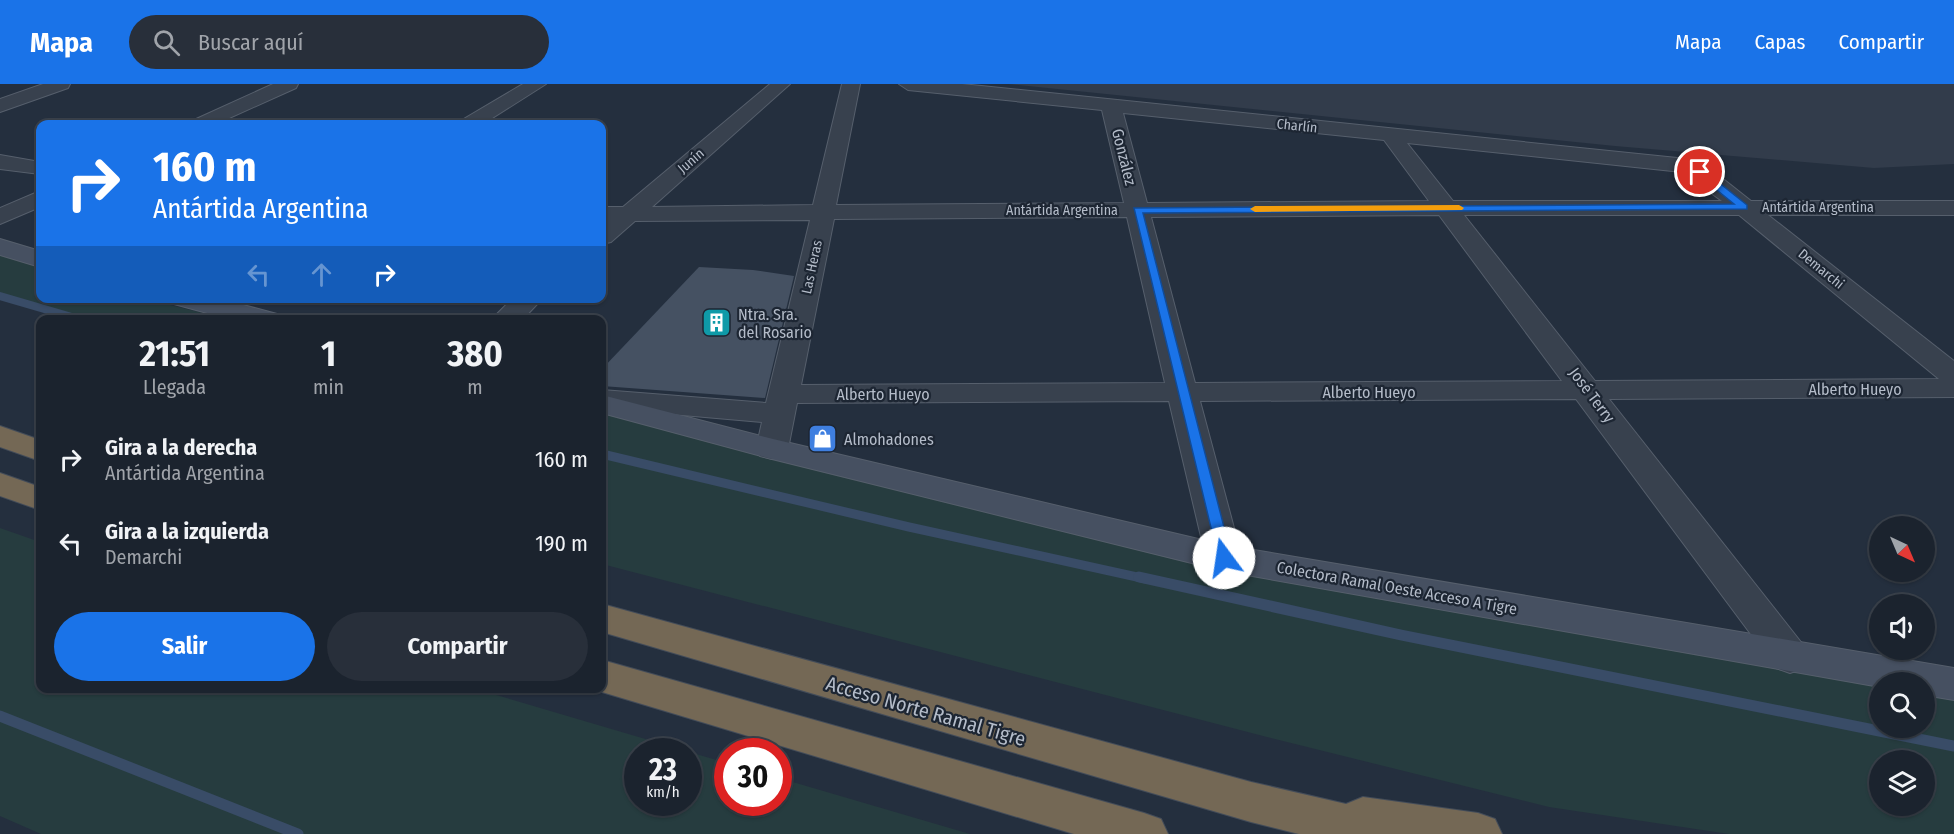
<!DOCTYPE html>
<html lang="es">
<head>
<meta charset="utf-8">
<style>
	body { margin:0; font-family:"Fira Sans Condensed",sans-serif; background:#282f3a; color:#f1f3f6; height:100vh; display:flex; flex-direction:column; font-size:22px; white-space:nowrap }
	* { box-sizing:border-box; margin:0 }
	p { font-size:20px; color:#a0a4aa }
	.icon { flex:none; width:33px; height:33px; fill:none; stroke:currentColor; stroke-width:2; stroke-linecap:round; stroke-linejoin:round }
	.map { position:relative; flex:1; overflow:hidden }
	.sheet { position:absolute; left:36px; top:231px; width:570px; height:378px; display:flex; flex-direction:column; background:#1b232e; border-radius:12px; box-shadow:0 2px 4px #0004,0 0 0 2px #39404a }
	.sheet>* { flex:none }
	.guide { position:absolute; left:36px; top:36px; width:570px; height:183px; border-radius:12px; box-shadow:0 2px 4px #0004,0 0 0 2px #39404a; background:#1a73e8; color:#fff; overflow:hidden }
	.needle { width:39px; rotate:136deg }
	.tools { position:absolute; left:1869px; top:432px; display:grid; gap:12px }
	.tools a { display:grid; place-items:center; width:66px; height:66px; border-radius:50%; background:#1b232e; box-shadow:0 2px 4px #0004,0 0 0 2px #39404a; font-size:30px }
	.speed { position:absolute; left:624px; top:654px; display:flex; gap:12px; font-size:30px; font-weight:700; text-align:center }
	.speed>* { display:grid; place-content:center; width:78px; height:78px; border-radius:50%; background:#1b232e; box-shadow:0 2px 4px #0004,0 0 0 2px #39404a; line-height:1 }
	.speed small { font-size:15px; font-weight:400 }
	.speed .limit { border:9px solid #d22; background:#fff; color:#111 }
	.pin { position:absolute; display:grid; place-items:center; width:51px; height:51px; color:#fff; margin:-26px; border:3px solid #fff; border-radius:50%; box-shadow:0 2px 6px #0007 }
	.me { position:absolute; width:66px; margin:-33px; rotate:346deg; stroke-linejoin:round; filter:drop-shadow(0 0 4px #0008) }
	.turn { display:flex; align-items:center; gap:21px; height:126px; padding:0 18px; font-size:27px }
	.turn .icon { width:78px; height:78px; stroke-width:2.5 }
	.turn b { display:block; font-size:42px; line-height:51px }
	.lanes { display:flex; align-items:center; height:57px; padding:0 18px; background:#0003; justify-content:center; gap:30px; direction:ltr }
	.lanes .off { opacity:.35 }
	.eta { display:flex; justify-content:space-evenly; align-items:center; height:102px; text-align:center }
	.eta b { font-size:36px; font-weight:700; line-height:42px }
	.action { display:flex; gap:12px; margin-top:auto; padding:12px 18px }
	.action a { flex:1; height:69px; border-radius:36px; background:#1a73e8; color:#fff; font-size:24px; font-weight:700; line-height:69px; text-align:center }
	.action a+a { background:#282f3a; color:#f1f3f6 }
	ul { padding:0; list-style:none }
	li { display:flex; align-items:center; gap:18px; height:84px; padding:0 18px }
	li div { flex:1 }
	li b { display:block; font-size:22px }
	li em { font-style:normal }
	header { display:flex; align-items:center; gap:36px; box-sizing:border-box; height:84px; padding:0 30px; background:#1a73e8; color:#fff }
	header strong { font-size:28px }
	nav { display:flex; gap:33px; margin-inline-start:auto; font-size:21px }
	.search { width:420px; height:54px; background:#282f3a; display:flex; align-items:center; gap:15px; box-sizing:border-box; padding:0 21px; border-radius:33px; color:#a0a4aa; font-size:22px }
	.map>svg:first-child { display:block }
	.airport { fill:#323c4b }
	.green { fill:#263c3f; fill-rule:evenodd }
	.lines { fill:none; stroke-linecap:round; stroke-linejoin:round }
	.stream-far2 { stroke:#394c67; stroke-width:8 }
	.stream-far1 { stroke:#394c67; stroke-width:9 }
	.stream { stroke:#394c67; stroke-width:11 }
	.building { fill:#455162 }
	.street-casing { stroke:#565f6c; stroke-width:2 }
	.secondary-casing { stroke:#565f6c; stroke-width:2 }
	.highway-casing { stroke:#434c59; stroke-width:2 }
	.street { fill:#38414e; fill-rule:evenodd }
	.secondary { fill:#465061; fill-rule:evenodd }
	.highway { fill:#746855; fill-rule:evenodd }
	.route { fill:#1a73e8; stroke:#114b97; stroke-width:1.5 }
	.slow { fill:#f59e0b }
	.labels { text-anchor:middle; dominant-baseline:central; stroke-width:4.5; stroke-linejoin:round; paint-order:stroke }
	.far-street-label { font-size:14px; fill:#b4bcc9; stroke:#1d2633 }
	.street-label { font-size:16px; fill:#b4bcc9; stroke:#1d2633 }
	.poi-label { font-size:16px; fill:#b4bcc9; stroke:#1d2633; text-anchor:start }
	.near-street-label { font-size:20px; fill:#b4bcc9; stroke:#1d2633 }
</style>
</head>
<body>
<header>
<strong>Mapa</strong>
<div class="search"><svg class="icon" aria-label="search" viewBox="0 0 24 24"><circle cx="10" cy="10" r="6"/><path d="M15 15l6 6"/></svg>Buscar aquí</div>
<nav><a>Mapa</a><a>Capas</a><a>Compartir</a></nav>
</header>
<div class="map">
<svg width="1954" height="750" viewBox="0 0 1954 750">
	<rect width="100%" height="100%" fill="#242f3e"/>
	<!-- airport -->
	<path class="airport" d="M1008,0H1954V80L1874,84L1615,62Z"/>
	<!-- green -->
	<path class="green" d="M0,171L40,184V214L146,215L227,235H83L0,211Z
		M602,329L903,405L1607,548L1900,598H1880V644H1924L1925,603L1954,608V750H1729L1549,723L1267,653L602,480ZM1880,676H1924V722H1880Z
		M0,444L40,458V604L476,605L686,667L638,668V718H688L689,668L727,679L728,718H778L779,694L970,750H41L0,732Z"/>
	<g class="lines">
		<!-- stream-far2 -->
		<path class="stream-far2" d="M0,212L82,236"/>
		<!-- stream-far1 -->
		<path class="stream-far1" d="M602,370L909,443L1146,495"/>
		<!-- stream -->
		<path class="stream" d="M1139,493L1401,551L1954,662
			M0,632L298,750"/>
	</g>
	<!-- building -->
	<path class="building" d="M699,183L753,186L794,192L765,314L602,302V285Z"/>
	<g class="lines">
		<defs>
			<path id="street" d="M43,0H70L68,4L0,28V15Z
				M273,0H298L296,4L216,40H191L194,36Z
				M523,0H546L483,40H459L462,36Z
				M770,0H790L652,123L813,121L842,0H860L836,121L1124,119L1102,26L908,6L899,0H962L1687,75L1708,83L1751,117H1954V131H1768L1954,277V313L1609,315L1804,562L1810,573L1804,584L1790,589L1776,584L1576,315L1200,317L1242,474L1237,483L1224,487L1211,483L1206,474L1169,317L797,319L788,365L784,372L772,375L760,372L756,365L762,338L602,324V306L766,319L810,136L635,137L611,158L602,160V141L606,137H602V123H623ZM1123,29L1384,56L1429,117L1147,119ZM1407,59L1682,88L1722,117H1453ZM1439,131L1562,297L1195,299L1151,133ZM1464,131H1739L1939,295L1595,297ZM1127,133L1165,299L801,301L834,135Z
				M0,71L40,78V90L0,85Z
				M40,107V123L0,140V124Z
				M513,214H543L522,236H491Z"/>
			<path id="secondary" d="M0,155L40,167V183L0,171Z
				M171,214H217L277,230L281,236H233L174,220Z
				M602,311L773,355L1224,461L1954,584V616L1924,611V598H1880V603L1224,487L772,375L602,329Z"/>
			<path id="highway" d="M0,342L40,356V377L0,363Z
				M0,389L40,403V426L0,412Z
				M602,520L1251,698L1346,720L1363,713L1478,729L1495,735L1502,750H1299L1251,738L602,548Z
				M602,576L1144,729L1161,735L1168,750H1074L602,608L591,604H602Z"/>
		</defs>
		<!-- street casing -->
		<use href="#street" class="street-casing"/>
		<!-- secondary casing -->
		<use href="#secondary" class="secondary-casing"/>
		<!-- highway casing -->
		<use href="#highway" class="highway-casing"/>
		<!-- street -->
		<use href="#street" class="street"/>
		<!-- secondary -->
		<use href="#secondary" class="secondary"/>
		<!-- highway -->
		<use href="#highway" class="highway"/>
	</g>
	<!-- route -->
	<path class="route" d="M1697,86H1703L1747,121V125L1143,129L1232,474L1230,477H1219L1134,124L1734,120L1697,90Z"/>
	<!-- slow -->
	<path class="slow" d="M1459,121L1464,124L1462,126L1255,128L1250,125L1255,122Z"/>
	<!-- icons -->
	<defs>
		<symbol id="building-square" viewBox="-11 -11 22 22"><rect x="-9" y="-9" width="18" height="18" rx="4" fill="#0f9aa8" stroke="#1d2633"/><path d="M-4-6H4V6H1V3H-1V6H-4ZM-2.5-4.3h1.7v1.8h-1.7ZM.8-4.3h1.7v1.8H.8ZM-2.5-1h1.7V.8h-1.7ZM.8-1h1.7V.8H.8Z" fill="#fff"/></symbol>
		<symbol id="shop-square" viewBox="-11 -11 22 22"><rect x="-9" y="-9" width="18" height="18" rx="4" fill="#3f7fe0" stroke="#1d2633"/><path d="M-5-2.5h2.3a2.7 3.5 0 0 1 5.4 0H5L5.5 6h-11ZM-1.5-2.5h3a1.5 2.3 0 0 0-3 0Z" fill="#fff"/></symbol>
	</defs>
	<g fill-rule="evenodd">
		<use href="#building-square" x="700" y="222" width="33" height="33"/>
		<use href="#shop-square" x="806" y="338" width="33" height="33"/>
	</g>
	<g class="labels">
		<!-- far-street labels -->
		<g class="far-street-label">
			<text transform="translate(1297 42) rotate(6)">Charlín</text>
			<text transform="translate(691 77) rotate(-41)">Junín</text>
			<text x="1818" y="123">Antártida Argentina</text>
			<text x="1062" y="126">Antártida Argentina</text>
			<text transform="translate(812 183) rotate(-78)">Las Heras</text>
			<text transform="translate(1821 185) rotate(39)">Demarchi</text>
		</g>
		<!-- street labels -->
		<g class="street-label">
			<text transform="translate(1124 73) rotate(76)">González</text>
			<text x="1855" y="305">Alberto Hueyo</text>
			<text x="1369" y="308">Alberto Hueyo</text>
			<text x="883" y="310">Alberto Hueyo</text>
			<text transform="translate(1592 311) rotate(53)">José Terry</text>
			<text transform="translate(1397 504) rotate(10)">Colectora Ramal Oeste Acceso A Tigre</text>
		</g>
		<!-- poi labels -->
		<g class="poi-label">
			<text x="738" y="230">Ntra. Sra.<tspan x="738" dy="18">del Rosario</tspan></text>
			<text x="844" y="355">Almohadones</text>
		</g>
		<!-- near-street labels -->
		<g class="near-street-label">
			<text transform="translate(926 627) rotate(16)">Acceso Norte Ramal Tigre</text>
		</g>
	</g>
</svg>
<div class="tools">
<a><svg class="needle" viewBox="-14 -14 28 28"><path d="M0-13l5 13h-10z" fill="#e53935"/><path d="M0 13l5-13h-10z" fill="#a0a4aa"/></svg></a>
<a><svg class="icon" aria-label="sound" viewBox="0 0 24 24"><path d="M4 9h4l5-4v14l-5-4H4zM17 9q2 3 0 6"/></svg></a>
<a><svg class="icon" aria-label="search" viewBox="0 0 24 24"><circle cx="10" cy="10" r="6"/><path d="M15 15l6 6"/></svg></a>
<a><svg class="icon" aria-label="layers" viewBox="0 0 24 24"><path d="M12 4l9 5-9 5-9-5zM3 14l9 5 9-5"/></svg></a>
</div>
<div class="speed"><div>23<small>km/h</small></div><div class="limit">30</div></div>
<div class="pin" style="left:1700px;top:88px;background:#d93025"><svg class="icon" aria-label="arrive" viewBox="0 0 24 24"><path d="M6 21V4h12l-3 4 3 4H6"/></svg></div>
<svg class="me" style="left:1224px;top:474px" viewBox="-20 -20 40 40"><circle r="19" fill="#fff"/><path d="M0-13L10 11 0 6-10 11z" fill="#1a73e8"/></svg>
<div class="guide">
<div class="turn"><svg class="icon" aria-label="right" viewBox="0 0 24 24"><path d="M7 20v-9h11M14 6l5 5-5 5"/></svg><div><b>160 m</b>Antártida Argentina</div></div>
<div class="lanes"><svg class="icon off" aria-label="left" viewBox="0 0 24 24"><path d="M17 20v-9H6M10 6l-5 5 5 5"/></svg><svg class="icon off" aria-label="ahead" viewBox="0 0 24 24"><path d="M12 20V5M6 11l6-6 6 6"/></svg><svg class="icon" aria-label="right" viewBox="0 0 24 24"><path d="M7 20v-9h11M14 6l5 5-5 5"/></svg></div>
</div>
<section class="sheet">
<div class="eta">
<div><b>21:51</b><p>Llegada</p></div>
<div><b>1</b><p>min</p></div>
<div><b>380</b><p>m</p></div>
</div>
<ul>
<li><svg class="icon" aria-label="right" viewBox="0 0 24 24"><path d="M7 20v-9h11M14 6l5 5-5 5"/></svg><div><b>Gira a la derecha</b><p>Antártida Argentina</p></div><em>160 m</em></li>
<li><svg class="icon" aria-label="left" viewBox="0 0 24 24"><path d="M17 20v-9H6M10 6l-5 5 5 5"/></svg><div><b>Gira a la izquierda</b><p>Demarchi</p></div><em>190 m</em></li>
</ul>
<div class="action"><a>Salir</a><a>Compartir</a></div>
</section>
</div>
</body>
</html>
